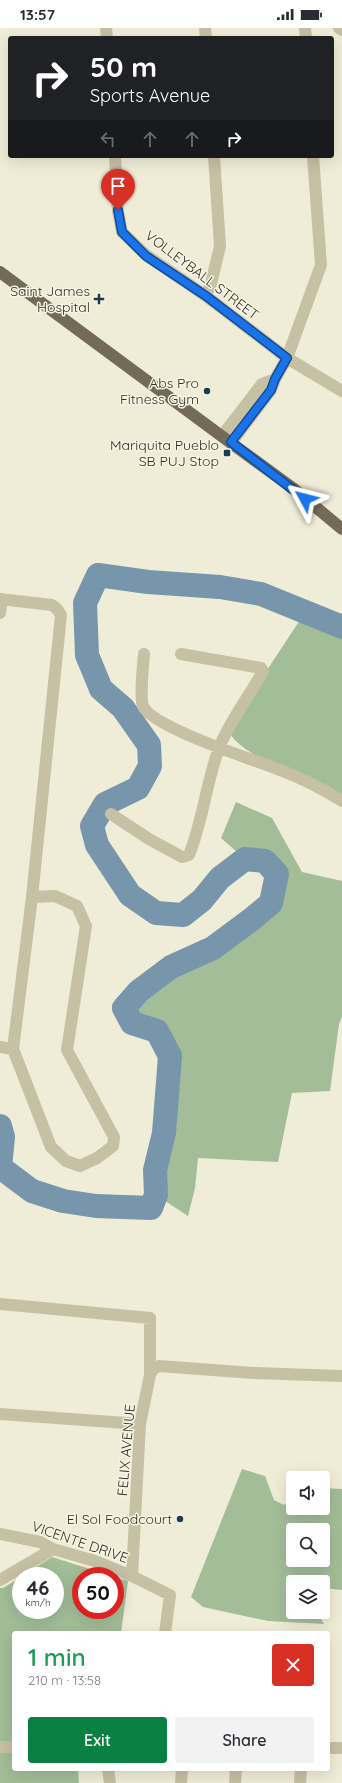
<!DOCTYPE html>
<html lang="en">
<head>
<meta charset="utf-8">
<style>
	body { margin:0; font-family:Quicksand,sans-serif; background:#f2f2f3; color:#2b2b33; height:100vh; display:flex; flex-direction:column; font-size:15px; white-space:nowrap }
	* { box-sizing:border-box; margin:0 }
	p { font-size:13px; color:#7c7c81 }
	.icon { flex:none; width:22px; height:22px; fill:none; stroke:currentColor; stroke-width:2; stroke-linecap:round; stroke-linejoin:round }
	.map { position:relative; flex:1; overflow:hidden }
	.sheet { position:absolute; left:12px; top:1603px; width:318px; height:140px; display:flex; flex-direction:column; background:#fff; border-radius:4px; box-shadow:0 4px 16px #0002 }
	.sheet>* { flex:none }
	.top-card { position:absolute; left:8px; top:8px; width:326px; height:122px; border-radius:4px; box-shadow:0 4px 16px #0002; background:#202124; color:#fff; overflow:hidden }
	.fabs { position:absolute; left:286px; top:1443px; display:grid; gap:8px }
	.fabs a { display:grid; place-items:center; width:44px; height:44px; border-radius:4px; background:#fff; box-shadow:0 4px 16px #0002; font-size:20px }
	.speed { position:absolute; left:12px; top:1539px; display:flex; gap:8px; font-size:20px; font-weight:700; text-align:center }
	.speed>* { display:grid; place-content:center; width:52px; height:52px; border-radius:50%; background:#fff; box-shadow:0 4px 16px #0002; line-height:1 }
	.speed small { font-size:10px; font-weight:400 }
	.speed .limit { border:6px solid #d22; background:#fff; color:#111 }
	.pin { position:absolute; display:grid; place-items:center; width:34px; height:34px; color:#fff; margin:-41px -17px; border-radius:50% 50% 50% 0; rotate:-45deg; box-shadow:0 0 4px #0007 }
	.pin .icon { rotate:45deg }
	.me { position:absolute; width:44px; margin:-22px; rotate:308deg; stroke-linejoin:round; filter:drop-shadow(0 0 3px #0008) }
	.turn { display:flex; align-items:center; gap:14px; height:84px; padding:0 16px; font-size:18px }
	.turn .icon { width:52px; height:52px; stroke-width:2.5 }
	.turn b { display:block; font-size:28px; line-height:34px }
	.lanes { display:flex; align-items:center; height:38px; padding:0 16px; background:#0003; justify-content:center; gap:20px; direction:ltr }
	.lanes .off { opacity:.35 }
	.round { display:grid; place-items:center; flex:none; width:42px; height:42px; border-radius:4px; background:#f2f2f3 }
	.headline { display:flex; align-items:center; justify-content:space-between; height:68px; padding:0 16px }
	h1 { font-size:24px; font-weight:600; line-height:30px; color:#1e9e55 }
	.action { display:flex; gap:8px; margin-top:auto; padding:8px 16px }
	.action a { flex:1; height:46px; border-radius:4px; background:#0b8043; color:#fff; font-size:16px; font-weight:600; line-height:46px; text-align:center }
	.action a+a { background:#f2f2f3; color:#2b2b33 }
	.status { display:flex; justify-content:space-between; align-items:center; height:28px; padding:0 20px; background:#fff; direction:ltr }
	.status svg { height:11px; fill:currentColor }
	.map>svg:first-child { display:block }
	.green { fill:#a3bd98; fill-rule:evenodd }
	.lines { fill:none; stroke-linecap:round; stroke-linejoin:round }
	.river { stroke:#7796ab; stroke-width:24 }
	.minor { stroke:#c6c0a4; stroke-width:12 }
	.major { stroke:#736b57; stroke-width:12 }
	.route-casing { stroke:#114b97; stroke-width:10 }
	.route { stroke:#1a73e8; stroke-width:7 }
	.poi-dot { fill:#1d3b51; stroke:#f7f5e3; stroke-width:1.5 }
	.labels { text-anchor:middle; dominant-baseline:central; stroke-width:3; stroke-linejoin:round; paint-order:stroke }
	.street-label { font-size:14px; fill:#322e25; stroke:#f7f5e3 }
	.poi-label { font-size:14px; fill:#322e25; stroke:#f7f5e3; text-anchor:end }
</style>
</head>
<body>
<div class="status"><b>13:57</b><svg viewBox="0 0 49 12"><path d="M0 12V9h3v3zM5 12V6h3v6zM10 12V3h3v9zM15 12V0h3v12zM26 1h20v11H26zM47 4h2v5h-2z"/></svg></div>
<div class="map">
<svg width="342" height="1755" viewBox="0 0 342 1755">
	<rect width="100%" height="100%" fill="#efecd7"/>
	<!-- green -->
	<path class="green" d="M300,592L342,608V767C318,757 234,726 228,701Z
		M236,774L272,790L302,844L342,853V988L339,996L330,1063L292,1065L278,1134L198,1130L195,1160L188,1188L156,1167L155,1142L164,1104L170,1028L157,1003L132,995L124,980L139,963L171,939L213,920L252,891L271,875L277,846L265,833L245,831L221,810Z
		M242,1441L265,1448L274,1472L284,1477L293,1469V1480H323V1460L342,1461V1562L323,1560V1554H293V1584H317L324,1596L268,1593L203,1579L191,1569ZM293,1502H323V1532H293Z
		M52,1529L112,1548H81V1582H115V1549L128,1553L121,1605H14V1741H78L79,1755H0V1560H3L21,1549V1582H55V1548H22Z"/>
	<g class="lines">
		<!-- river -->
		<path class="river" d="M0,1098L3,1109L0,1139L32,1163L63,1173L96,1178L151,1180L156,1167L155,1142L164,1105L170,1028L157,1003L132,995L124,980L139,963L171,939L213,920L252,891L271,875L277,846L265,833L245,831L220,850L202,872L183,887L156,885L130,867L97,817L92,798L105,776L138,760L150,738L149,717L123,680L101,661L87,627L85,575L98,547L148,554L220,559L261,566L342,599"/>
		<!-- minor -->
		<path class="minor" d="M106,0L107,10
			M205,0L206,10
			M305,0L306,10
			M339,0L342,2
			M115,128L118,183L122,204L146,227L206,268L287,330L342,363
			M206,268L211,256L220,218L214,128
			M222,408L262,356L275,351
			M231,415L271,362L275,351L287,330L321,237L313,128
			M0,571L52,577L57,581L61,587L32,869L13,1021L0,1019
			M0,585L2,571
			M144,626C143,636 140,671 143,678C153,700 255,732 280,742C301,750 323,761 342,773
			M111,786L149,811L182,829L189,827C203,793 206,755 219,720C230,692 249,669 263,643L261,640L181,626
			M13,1021L51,1119L66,1133L80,1138L97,1130L113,1118L114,1109L67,1022L86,898L77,878L55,868L32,869
			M0,1276L150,1290V1347L140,1396L132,1548
			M150,1347L153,1341L159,1338L253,1345L342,1348
			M0,1386L140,1396
			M0,1506L40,1514L53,1521L95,1533L132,1548L170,1567L165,1605
			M0,1552L53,1521
			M0,1719H14
			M328,1720H342
			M108,1741L110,1755
			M181,1755L182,1741
			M235,1755L236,1741
			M300,1755L301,1741"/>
		<!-- major -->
		<path class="major" d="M0,244L231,415L294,461L342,501"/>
	</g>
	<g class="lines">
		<defs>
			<path id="route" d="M118,182L122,204L146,228L206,268L287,330L275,351L271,362L231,414L305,471"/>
		</defs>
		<!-- route casing -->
		<use href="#route" class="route-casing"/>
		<!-- route -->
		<use href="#route" class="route"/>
	</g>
	<!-- markers -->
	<g class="poi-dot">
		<path d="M97 265h4v4h4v4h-4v4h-4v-4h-4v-4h4z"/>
		<circle cx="207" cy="363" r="4"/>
		<rect x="223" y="421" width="8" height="8" rx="2"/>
		<circle cx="180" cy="1491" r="4"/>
	</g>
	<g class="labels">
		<!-- street labels -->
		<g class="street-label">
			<text transform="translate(202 247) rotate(37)">VOLLEYBALL STREET</text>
			<text transform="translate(126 1422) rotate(-85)">FELIX AVENUE</text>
			<text transform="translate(80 1514) rotate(19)">VICENTE DRIVE</text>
		</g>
		<!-- poi labels -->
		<g class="poi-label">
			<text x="90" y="263">Saint James<tspan x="90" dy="16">Hospital</tspan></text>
			<text x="199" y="355">Abs Pro<tspan x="199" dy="16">Fitness Gym</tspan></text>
			<text x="219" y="417">Mariquita Pueblo<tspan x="219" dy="16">SB PUJ Stop</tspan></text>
			<text x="172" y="1491">El Sol Foodcourt</text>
		</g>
	</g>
</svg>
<div class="fabs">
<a><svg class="icon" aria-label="sound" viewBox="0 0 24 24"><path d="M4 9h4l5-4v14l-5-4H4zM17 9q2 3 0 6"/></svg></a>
<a><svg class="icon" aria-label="search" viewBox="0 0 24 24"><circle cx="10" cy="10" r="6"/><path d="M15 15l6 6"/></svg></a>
<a><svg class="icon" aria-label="layers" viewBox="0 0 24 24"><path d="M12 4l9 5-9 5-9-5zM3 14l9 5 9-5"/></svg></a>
</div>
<div class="speed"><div>46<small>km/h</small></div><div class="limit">50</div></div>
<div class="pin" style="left:118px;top:182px;background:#d93025"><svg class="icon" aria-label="arrive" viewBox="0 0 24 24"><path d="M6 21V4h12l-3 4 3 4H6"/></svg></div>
<svg class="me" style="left:305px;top:471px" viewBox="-20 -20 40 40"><path d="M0-17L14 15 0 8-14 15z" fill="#1a73e8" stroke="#fff" stroke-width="4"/></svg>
<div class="top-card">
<div class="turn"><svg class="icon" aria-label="right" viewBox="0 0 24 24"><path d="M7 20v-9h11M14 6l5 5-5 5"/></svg><div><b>50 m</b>Sports Avenue</div></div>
<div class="lanes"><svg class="icon off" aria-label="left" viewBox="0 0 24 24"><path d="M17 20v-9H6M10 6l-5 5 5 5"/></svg><svg class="icon off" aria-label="ahead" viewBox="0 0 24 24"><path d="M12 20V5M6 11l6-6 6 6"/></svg><svg class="icon off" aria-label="ahead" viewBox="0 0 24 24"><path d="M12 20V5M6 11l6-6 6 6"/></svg><svg class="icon" aria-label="right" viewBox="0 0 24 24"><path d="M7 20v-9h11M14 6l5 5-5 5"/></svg></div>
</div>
<section class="sheet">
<div class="headline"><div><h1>1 min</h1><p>210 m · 13:58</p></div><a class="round" style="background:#d93025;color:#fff"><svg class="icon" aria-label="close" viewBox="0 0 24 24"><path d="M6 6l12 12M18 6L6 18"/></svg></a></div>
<div class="action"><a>Exit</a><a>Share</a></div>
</section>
</div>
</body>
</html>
